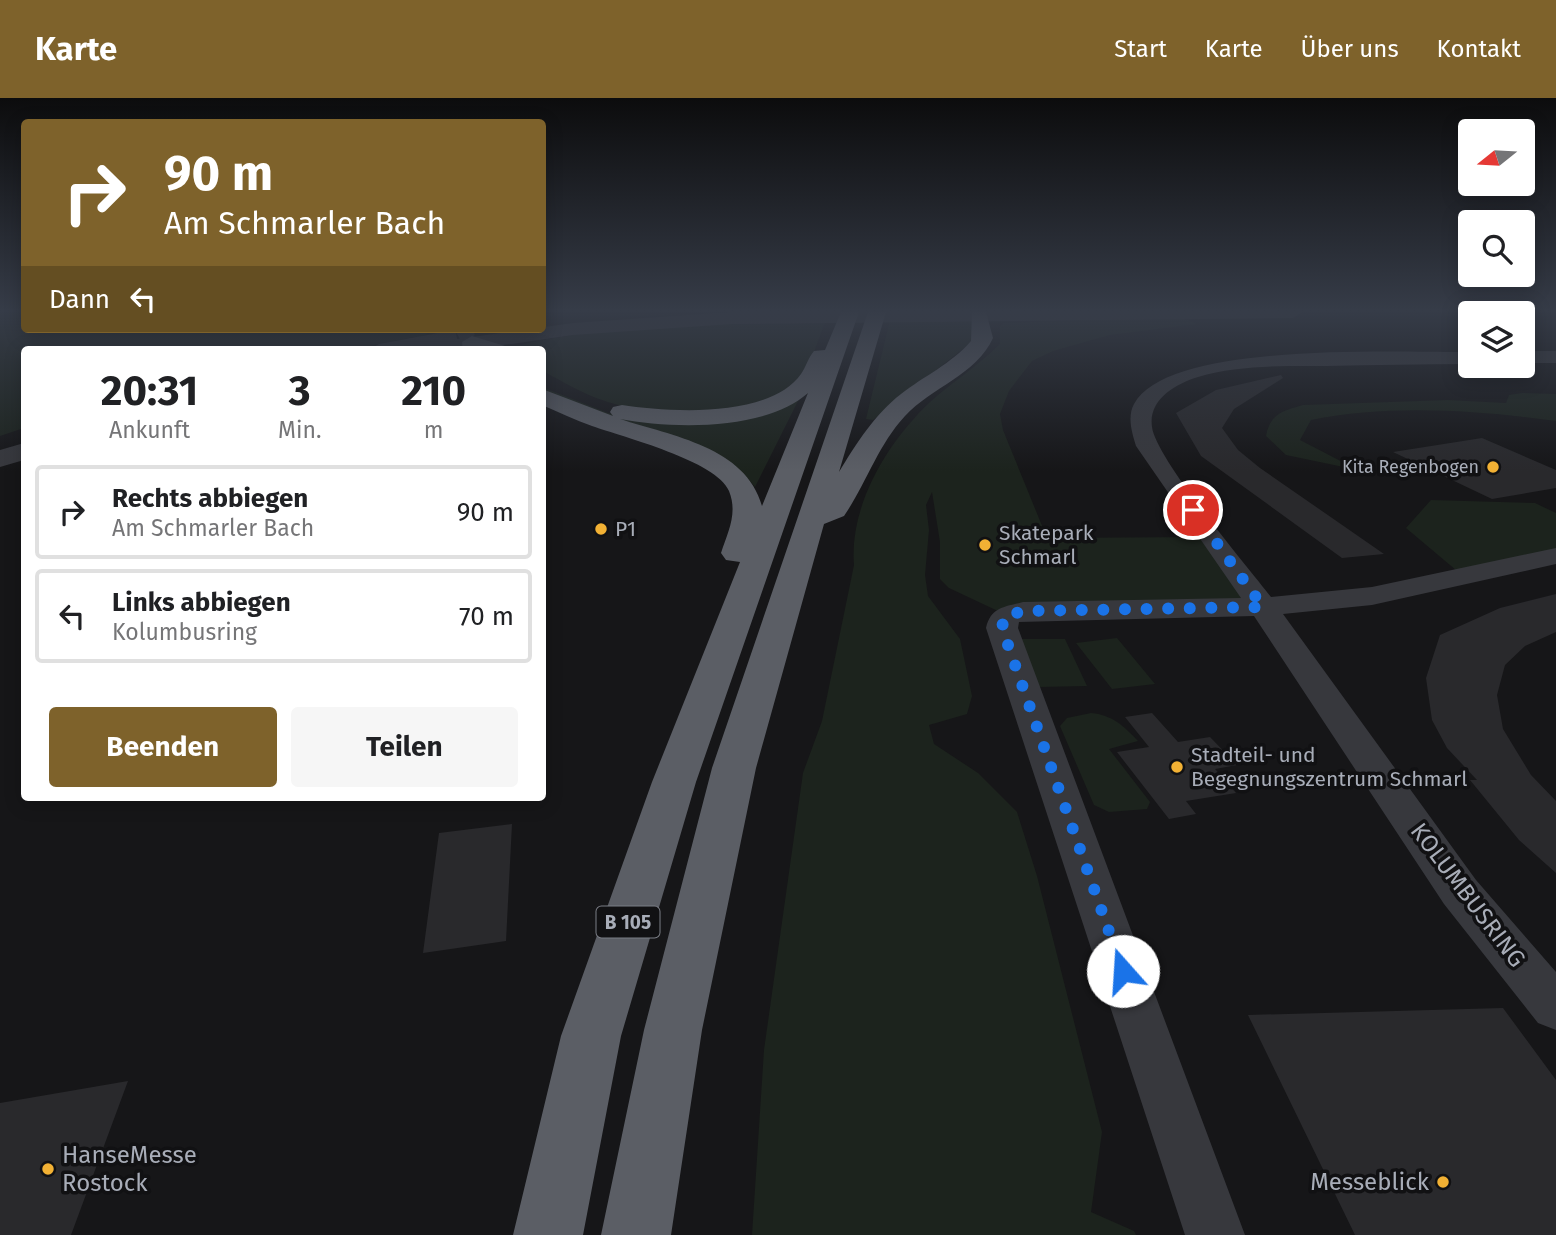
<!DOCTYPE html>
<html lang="de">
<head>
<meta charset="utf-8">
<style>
	body { margin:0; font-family:"Fira Sans",sans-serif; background:#f6f6f6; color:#202124; height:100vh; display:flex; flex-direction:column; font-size:26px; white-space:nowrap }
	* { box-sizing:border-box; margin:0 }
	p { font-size:23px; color:#757577 }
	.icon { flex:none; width:38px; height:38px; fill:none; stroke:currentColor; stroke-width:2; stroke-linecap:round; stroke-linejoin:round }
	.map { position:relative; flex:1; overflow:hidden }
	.panel { position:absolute; left:21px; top:248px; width:525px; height:455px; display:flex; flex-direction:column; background:#fff; border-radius:7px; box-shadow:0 4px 18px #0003 }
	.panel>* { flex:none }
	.guide { position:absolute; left:21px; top:21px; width:525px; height:214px; border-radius:7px; box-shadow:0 4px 18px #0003; background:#7e622b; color:#fff; overflow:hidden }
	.needle { width:46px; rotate:252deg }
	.fabs { position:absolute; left:1458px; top:21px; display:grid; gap:14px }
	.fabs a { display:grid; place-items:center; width:77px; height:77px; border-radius:7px; background:#fff; box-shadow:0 4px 18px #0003; font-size:35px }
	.pin { position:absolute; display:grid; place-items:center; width:60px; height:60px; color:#fff; margin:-30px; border:4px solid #fff; border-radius:50%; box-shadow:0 2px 7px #0007 }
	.me { position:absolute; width:77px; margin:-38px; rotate:341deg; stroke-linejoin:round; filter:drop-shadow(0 0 5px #0008) }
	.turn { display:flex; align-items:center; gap:24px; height:147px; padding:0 28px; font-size:32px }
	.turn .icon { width:91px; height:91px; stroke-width:2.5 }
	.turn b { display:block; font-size:49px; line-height:60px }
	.then { display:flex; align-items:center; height:66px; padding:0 28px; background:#0003; gap:14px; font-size:26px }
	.eta { display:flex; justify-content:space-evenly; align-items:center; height:119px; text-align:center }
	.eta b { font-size:42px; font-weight:700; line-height:49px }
	.action { display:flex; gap:14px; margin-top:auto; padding:14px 28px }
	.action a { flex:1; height:80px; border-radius:7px; background:#7e622b; color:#fff; font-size:28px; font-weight:700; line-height:80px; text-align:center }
	.action a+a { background:#f6f6f6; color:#202124 }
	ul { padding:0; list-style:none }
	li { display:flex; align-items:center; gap:21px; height:94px; margin:0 14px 10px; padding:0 14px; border:4px solid #e0e0e0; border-radius:7px }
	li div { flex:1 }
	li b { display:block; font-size:26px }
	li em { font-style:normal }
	header { display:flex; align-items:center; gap:42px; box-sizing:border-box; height:98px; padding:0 35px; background:#7e622b; color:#fff }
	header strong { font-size:33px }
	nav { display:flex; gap:38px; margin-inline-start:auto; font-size:24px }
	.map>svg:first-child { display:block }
	.green { fill:#1c231d }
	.building { fill:#29292c }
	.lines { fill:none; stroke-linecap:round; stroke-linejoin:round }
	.minor { fill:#37383d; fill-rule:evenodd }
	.tertiary { fill:#37383d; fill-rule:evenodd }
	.trunk { fill:#5b5e65; fill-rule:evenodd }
	.route { stroke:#1a73e8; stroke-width:12; stroke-dasharray:0 21.6 }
	.poi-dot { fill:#f2b134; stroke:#111113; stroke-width:2.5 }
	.labels { text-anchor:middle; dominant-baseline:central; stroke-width:7; stroke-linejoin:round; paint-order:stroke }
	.far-poi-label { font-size:18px; fill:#a8adb8; stroke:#111113; text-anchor:end }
	.shield { fill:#111113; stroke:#7b7e86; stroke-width:2 }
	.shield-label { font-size:19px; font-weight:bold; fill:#a8adb8 }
	.poi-label { font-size:21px; fill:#a8adb8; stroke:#111113; text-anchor:start }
	.near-street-label { font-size:24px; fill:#a8adb8; stroke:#111113 }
	.near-poi-label { font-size:24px; fill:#a8adb8; stroke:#111113; text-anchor:start }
</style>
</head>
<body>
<header>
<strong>Karte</strong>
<nav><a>Start</a><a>Karte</a><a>Über uns</a><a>Kontakt</a></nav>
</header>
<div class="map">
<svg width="1556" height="1137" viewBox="0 0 1556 1137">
	<rect width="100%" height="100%" fill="#161618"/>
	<!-- green -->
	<path class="green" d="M0,214H24V231H435L418,241L414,239L349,252H24V330L0,338Z
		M1180,219L1197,226L1110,237L1053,253L1032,263L1009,293L1000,316L1003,332L1047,440L1201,439L1245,503L1000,514L949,490L940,481V444L932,394L926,407L929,432L925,477L928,498L960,541L972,598L967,616L929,627L934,646L978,675L1017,714L1037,778L1102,1034L1091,1114L1134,1133L1136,1137H752L764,952L803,675L822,623L854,467C849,408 887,345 929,305C952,284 978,268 1000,246V228L1003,225Z
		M890,222L973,223L974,242L873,322L866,321Z
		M826,223C818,240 813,262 803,277C774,323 649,319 605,303C583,296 563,284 543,273L542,252L507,250C610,224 720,226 826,223Z
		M542,289L608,315L664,323L799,301L755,389L744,376L543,292Z
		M1522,295L1556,296V323C1476,312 1390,306 1311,322L1300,342L1358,372L1286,357L1266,338C1270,316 1282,313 1303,307L1448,302L1506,305L1509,297Z
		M1431,402L1535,405L1556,415V458L1463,478L1406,430Z
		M1117,540L1155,586L1112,591L1076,545Z
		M1020,541H1065L1087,588L1039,589Z
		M1091,615C1112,617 1123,627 1138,643L1109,651L1150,704L1147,711L1109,714L1094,707L1060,628L1067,620Z"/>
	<!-- building -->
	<path class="building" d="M1281,277L1283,280L1234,311L1222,330L1238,352L1260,370L1384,456L1342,460L1201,358L1176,315L1216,292Z
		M1482,340L1556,372V390L1492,401L1393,354Z
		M1556,496V534L1525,548L1505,567L1497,597L1503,631L1531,677L1556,703V775L1519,742L1470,682H1477L1447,650L1432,622L1426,580L1440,537L1500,510Z
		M1152,615L1178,644L1210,639L1237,667L1215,671L1236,695L1186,703L1196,716L1169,721L1117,654L1149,649L1125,619Z
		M512,726L506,843L423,855L439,735Z
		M1503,910L1556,982V1137H1355L1248,917Z
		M128,983L71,1137H0V1005Z"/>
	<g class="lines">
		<!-- minor -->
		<path class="minor" d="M454,231H472L475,237L466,242L460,241Z
			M1522,253H1556V265H1522Z
			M1470,254V266C1422,266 1374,267 1326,268C1284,268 1238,267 1198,279C1175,286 1148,302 1152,329C1156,361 1247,468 1271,499L1372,489L1556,450V466L1372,507L1283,516L1476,782L1556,874V932L1538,925L1444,806L1254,518L1019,524L1018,530L1245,1137H1185L986,530C991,509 1004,509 1023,504L1241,500L1136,348C1132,335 1127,319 1134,306C1168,242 1402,255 1470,254Z"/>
		<!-- tertiary -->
		<path class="tertiary" d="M732,214H1302L1293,220L732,226L573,237L469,252H369L379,246L449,233L456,235L457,241L573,225Z
			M24,345V362L0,369V352Z"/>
		<!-- trunk -->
		<path class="trunk" d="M841,214H859L696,684L621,938L583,1137H513L561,938L652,684L740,464L726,462L721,455C728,434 738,415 729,393C717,363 623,339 592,328C575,322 559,314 542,307V291L613,318L610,314L613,309L622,307C669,314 769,321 801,276C806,269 808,260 814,253L825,252ZM808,295L762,408C746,349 672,338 620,321C673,331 765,333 808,295Z
			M868,214H886L839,374C856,346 875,316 901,296C924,278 951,266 971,243L972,214H986L993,240C976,277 932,289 905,318C878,347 866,386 844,418L824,426L756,670L702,932L671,1137H601L644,932L712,670Z
			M472,238L505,248L508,252H463L462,244Z"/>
	</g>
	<!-- sky -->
	<linearGradient id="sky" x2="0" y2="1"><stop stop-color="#0c0c0d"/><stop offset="0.57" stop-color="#363c48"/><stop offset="1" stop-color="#363c48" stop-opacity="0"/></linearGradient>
	<rect width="1556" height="373" fill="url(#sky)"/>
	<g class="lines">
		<!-- route -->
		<path class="route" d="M1123,873L1002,530L1004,519L1023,513L1263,509L1193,412"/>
	</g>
	<!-- markers -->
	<g class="poi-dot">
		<circle cx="1493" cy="369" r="7"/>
		<circle cx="601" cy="431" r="7"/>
		<circle cx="985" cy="447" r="7"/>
		<circle cx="1177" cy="669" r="7"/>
		<circle cx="48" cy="1071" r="7"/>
		<circle cx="1443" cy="1084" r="7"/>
	</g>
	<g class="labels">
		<!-- far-poi labels -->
		<g class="far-poi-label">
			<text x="1479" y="369">Kita Regenbogen</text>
		</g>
		<!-- shield labels -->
		<rect class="shield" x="596.5" y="808.5" width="63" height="31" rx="5"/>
		<g class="shield-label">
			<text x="628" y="824">B 105</text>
		</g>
		<!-- poi labels -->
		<g class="poi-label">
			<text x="615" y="431">P1</text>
			<text x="999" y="435">Skatepark<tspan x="999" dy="24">Schmarl</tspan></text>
			<text x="1191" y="657">Stadteil- und<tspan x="1191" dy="24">Begegnungszentrum Schmarl</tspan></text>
		</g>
		<!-- near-street labels -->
		<g class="near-street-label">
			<text transform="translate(1468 797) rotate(53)">KOLUMBUSRING</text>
		</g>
		<!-- near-poi labels -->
		<g class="near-poi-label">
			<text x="62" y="1057">HanseMesse<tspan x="62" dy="28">Rostock</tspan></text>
			<text x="1429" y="1084" text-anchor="end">Messeblick</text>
		</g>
	</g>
</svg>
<div class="fabs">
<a><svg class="needle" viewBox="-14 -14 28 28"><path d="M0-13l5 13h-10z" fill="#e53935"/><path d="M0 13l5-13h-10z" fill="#757577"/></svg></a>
<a><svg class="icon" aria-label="search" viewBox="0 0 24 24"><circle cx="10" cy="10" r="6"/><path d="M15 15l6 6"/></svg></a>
<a><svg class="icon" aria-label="layers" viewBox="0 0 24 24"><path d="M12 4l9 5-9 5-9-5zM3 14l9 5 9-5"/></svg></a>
</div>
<div class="pin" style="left:1193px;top:412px;background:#d93025"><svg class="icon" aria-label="arrive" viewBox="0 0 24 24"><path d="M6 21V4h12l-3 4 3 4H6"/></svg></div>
<svg class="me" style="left:1123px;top:873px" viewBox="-20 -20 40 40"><circle r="19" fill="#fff"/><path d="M0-13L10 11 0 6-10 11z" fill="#1a73e8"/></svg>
<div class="guide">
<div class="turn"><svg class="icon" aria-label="right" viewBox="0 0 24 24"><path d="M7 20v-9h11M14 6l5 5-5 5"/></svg><div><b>90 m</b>Am Schmarler Bach</div></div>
<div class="then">Dann<svg class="icon" aria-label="left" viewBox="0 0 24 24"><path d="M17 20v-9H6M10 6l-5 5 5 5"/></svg></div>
</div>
<section class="panel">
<div class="eta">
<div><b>20:31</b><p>Ankunft</p></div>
<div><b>3</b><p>Min.</p></div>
<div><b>210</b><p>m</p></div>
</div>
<ul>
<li><svg class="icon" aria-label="right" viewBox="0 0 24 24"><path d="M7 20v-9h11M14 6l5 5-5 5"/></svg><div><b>Rechts abbiegen</b><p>Am Schmarler Bach</p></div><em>90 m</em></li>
<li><svg class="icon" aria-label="left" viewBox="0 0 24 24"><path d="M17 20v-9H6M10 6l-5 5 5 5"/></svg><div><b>Links abbiegen</b><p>Kolumbusring</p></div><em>70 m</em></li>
</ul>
<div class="action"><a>Beenden</a><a>Teilen</a></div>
</section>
</div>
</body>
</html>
